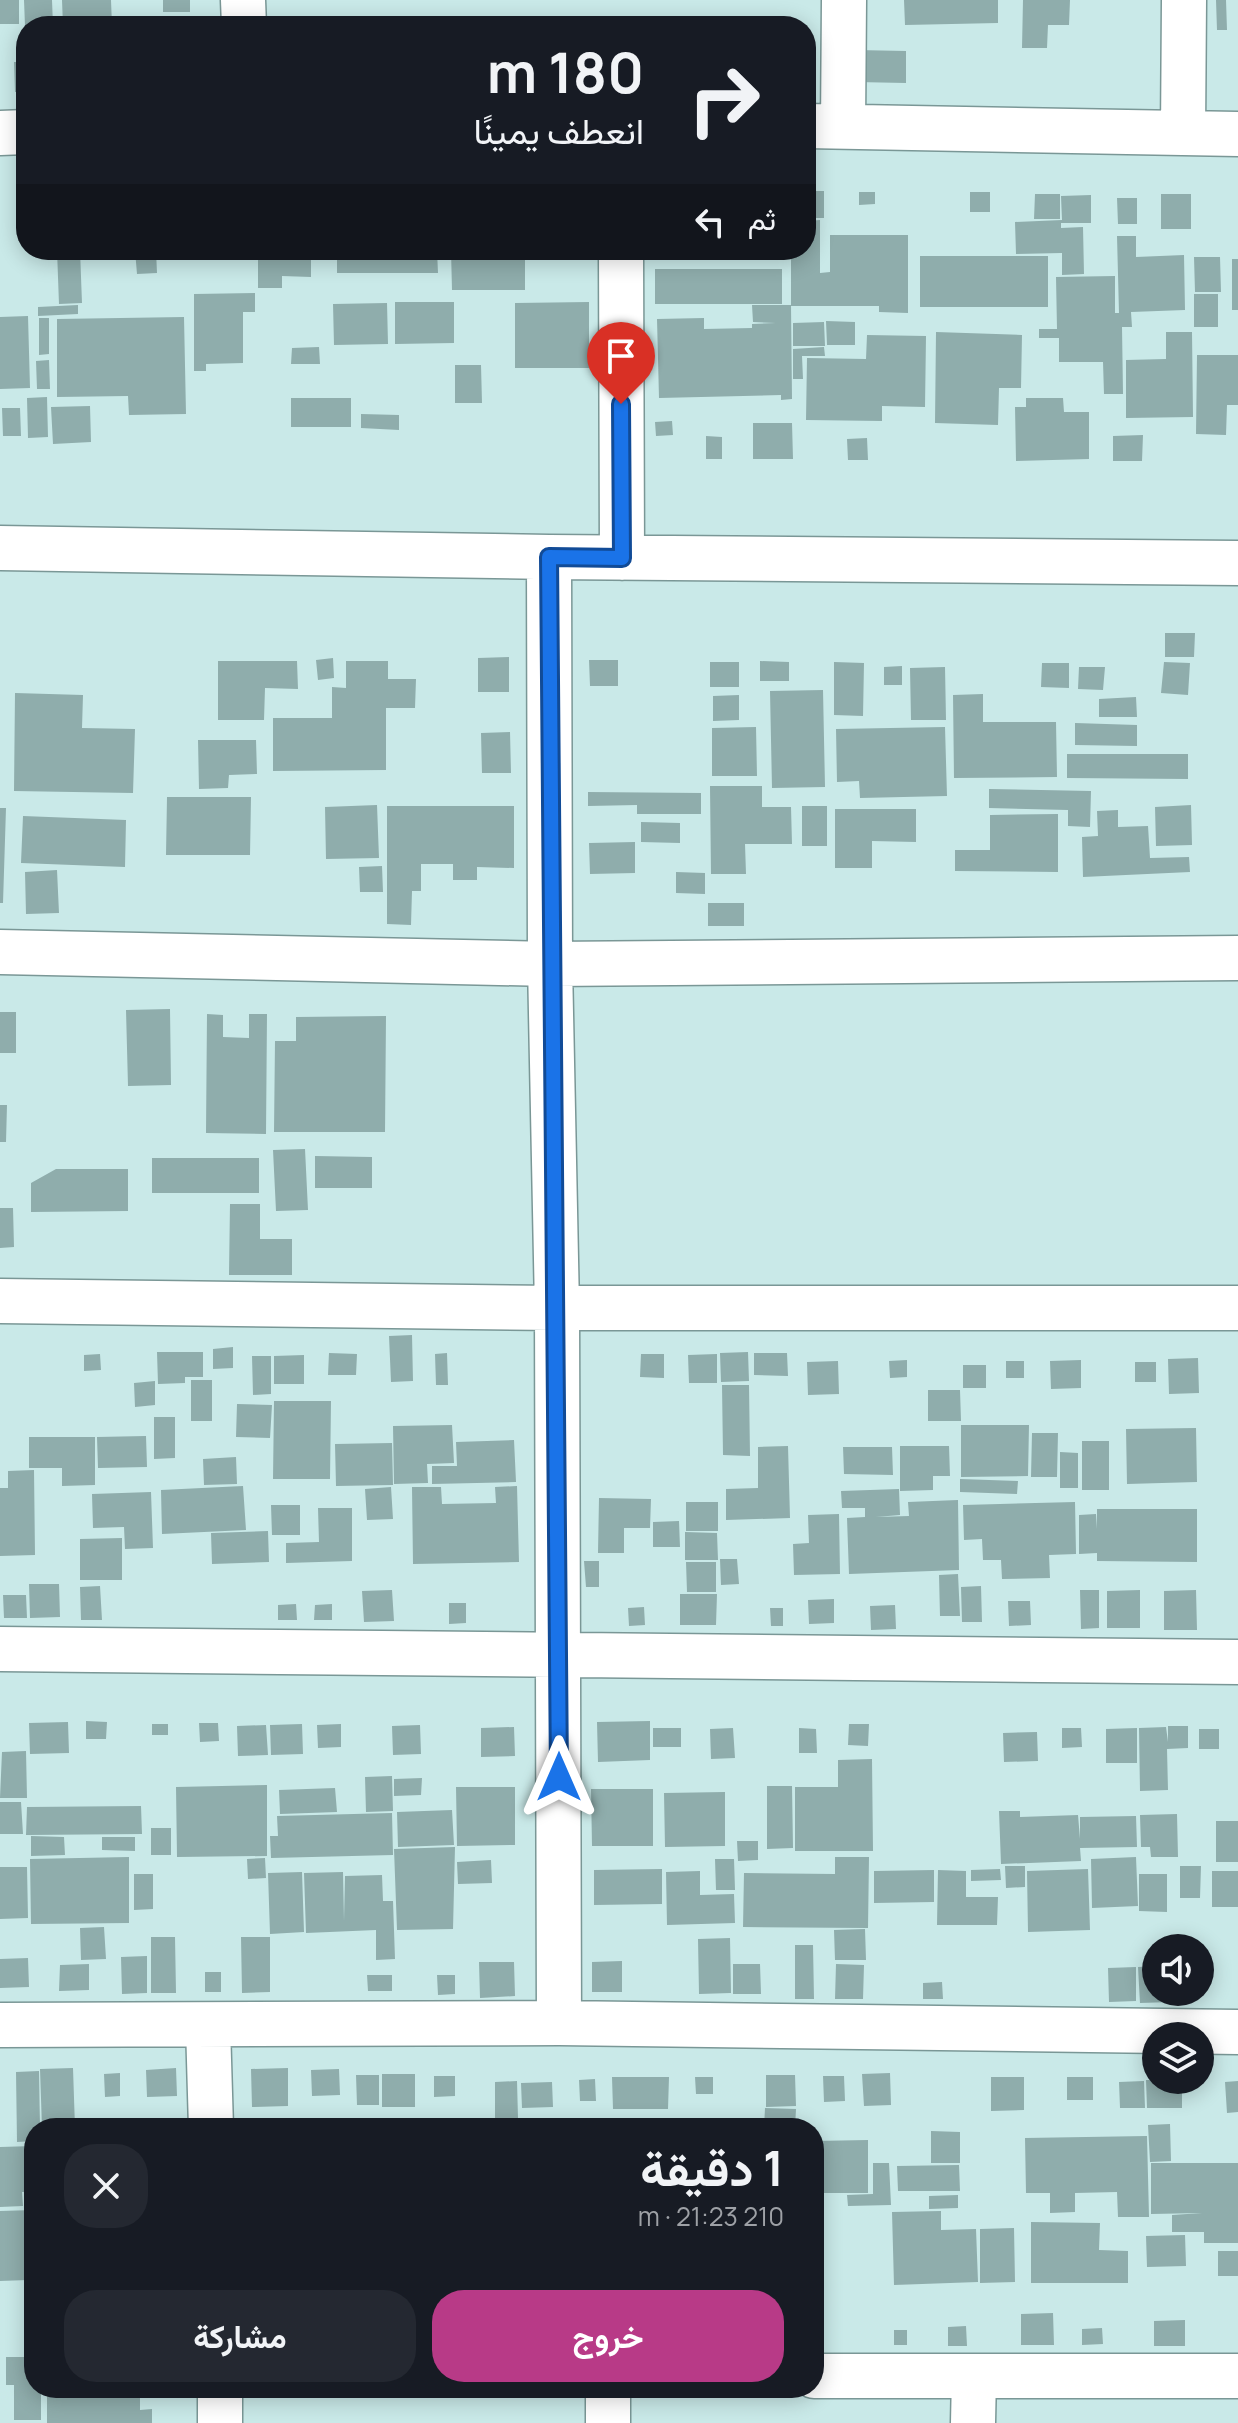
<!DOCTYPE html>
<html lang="ar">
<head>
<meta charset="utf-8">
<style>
	body { margin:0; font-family:Manrope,Vazirmatn,sans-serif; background:#242831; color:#f1f3f6; direction:rtl; height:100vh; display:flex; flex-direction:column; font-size:30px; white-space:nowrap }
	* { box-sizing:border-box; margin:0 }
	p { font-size:26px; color:#9ea1a6 }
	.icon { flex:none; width:44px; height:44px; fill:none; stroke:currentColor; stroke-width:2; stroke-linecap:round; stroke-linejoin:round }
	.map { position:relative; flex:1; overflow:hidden; direction:ltr }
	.drawer { position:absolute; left:24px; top:2118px; width:800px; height:280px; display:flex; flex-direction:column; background:#171b24; border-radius:32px; box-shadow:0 4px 20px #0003; direction:rtl }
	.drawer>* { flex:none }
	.top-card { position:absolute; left:16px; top:16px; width:800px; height:244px; border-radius:32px; box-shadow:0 4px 20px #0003; direction:rtl; background:#171b24; color:#f1f3f6; overflow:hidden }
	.tools { position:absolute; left:1142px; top:1934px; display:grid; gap:16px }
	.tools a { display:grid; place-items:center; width:72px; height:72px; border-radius:50%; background:#171b24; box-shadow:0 4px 20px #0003; font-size:40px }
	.pin { position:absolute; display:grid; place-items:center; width:68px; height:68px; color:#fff; margin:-82px -34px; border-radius:50% 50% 50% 0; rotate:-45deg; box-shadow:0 0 8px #0007 }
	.pin .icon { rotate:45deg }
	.me { position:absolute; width:88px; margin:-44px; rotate:0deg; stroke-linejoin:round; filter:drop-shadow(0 0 6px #0008) }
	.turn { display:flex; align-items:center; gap:28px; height:168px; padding:0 40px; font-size:36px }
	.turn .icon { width:104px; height:104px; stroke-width:2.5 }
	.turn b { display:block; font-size:56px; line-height:68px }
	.then { display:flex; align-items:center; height:76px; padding:0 40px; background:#0003; gap:16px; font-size:30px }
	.round { display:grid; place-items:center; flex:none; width:84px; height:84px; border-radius:32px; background:#242831 }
	.headline { display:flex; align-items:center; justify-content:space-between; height:136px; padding:0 40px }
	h1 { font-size:48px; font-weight:700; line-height:60px }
	.action { display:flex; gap:16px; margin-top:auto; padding:16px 40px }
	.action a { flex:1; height:92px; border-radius:32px; background:#b83a87; color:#fff; font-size:32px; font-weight:700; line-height:92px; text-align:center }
	.action a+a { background:#242831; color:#f1f3f6 }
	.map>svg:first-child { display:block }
	.building { fill:#8fadac }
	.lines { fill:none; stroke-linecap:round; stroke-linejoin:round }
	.minor-casing { stroke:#7a9796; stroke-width:47 }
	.minor { stroke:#fff; stroke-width:44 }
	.route-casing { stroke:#114b97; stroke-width:20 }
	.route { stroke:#1a73e8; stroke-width:14 }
</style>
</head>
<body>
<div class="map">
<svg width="1238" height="2423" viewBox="0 0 1238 2423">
	<rect width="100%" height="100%" fill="#c9e9e8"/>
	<!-- building -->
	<path class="building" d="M0,0H19V24H0Z
		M24,0H52L53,26H25Z
		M62,0H111L112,26H63Z
		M163,0H190V12H163Z
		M904,0H998V23L905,25Z
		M1023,0H1070L1069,25H1048L1047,48H1022Z
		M1216,0H1226L1227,30H1217Z
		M856,50L906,51V83L856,82Z
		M14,62H26V92H15Z
		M806,191H824V218H806Z
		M859,192H875V204L859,205Z
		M970,192H990V212H970Z
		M1035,194H1060V219H1034Z
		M1161,194H1191V229H1161Z
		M1091,195V223H1061V228L1083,227L1084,274L1062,275V253L1016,254L1015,222L1062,220L1061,196Z
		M1117,198H1137V224H1118Z
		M820,220V273L830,272V235H908V313L879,312V306H791V250H806V221Z
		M1117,236H1136V257L1184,255L1185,310L1131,312L1132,327H1122L1123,394H1104L1103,362H1059V338H1039V329H1057L1056,277L1115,276V313H1119Z
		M57,250H80L82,303L59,304Z
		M135,250H156L157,273L137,274Z
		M258,250H311V277L282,276V288H258Z
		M337,250H437L438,273H337Z
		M451,250H525V290H452Z
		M920,256H1048V307H920Z
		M1194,257H1220L1221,292H1195Z
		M1232,259H1238V310H1232Z
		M655,269H782V304H655Z
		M255,293V312H243V363L206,364V371H194V294Z
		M1194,294H1218V327H1194Z
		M395,302H454V343L395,344Z
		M589,302V368H515V303Z
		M387,303L388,344L334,345L333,304Z
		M78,305V314L38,316V307Z
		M752,305H791L792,399L781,400V395L659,398L657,319L704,318V329L752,328V324L776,323L753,322Z
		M28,316L30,388L0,389V317Z
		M184,317L186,414L129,415L128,396L57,397V319Z
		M39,318H49V354L39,355Z
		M826,321L855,322V345H827Z
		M824,322L825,346H793V323Z
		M936,332L1022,335L1021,388H999L998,425L935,423Z
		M1166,332H1192L1193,417L1126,418V360L1166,359Z
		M867,335L926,336L925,407L882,406V421L806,420L807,358L866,359Z
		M319,347L320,364H291L292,348Z
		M824,347L825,356H802L803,379H793V349Z
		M1197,355H1238V405H1227L1226,435L1196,434Z
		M49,360L50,389H37L36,361Z
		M455,365H481L482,403H455Z
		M47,397L48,437L28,438L27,398Z
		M291,398H351V427H291Z
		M1026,398H1063L1064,412H1089V459L1016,461L1015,407H1026Z
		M90,406L91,442L53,444L51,407Z
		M2,408H20L21,436H3Z
		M361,414L399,415V430L361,428Z
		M672,421L673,435L656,436L655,422Z
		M753,423H792L793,459H753Z
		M1143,435L1142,461H1113V436Z
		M706,436L722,437V459H706Z
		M867,438L868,460H848L847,439Z
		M1165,633H1195L1194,657H1165Z
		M509,657V692H478V658Z
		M333,658L334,678L318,680L316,660Z
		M589,660H618V686H590Z
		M218,661H297L298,689L265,688L264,720H218Z
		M346,661H388V679H416L415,708H386V770L273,771V718H332V687L346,688Z
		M760,661L789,662V681H760Z
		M710,662H739V687H710Z
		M834,662L864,663L863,716L834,715Z
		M1164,662L1190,663L1188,695L1161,693Z
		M1042,663H1069V688L1041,687Z
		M902,666V685H884V667Z
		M945,667L946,720H911L910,668Z
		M1079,667H1105L1103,690L1078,689Z
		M823,690L825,787L772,788L770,691Z
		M15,693L83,695L82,728L135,729L133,793L14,791Z
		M983,694V722H1056L1057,777L954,778L953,695Z
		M739,695V720L713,721V696Z
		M1136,697L1137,717H1099V699Z
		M1075,723L1137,725V746L1075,745Z
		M756,727L757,776H712V728Z
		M945,727L947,796L860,798L859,781L837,782L836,729Z
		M510,732L511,773H482L481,733Z
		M198,740H256L257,774L229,775L228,788L199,789Z
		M1067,754H1188V779L1067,778Z
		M710,786H762V807H791L792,844H745L746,874H711Z
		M989,789L1091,791L1090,827L1068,826V810L989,808Z
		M588,792L701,793V814H637V805L588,806Z
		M167,797H251L250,855H166Z
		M377,805L379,858L326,859L325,807Z
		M1191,805L1192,845L1156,846L1155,807Z
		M387,806H514V868L477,867V880H453V864H421V891H412L411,925L387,924Z
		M802,806H827V846H802Z
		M0,808H6L3,903H0Z
		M835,809H916V842L872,841V868H835Z
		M1118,810V827L1148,826L1150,858L1189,857L1190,872L1083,877L1082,837L1098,836L1097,811Z
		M1058,814V872L955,871V850H990V815Z
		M23,816L126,820L125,867L21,863Z
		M641,822L680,823V843L641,842Z
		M635,842V873L590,874L589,843Z
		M382,866L383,892H360L359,867Z
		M57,870L59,913L26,914L25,872Z
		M676,872L705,873V894L676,893Z
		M708,903H744V926H708Z
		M170,1009L171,1085L128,1086L126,1010Z
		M0,1012H16V1053H0Z
		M207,1014L223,1015V1037L249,1038V1014H267L266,1134L206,1133Z
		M386,1016L385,1132H274L275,1041H296V1017Z
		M0,1105H7L6,1142H0Z
		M305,1149L308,1210L276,1211L273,1150Z
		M315,1156L372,1157V1188H315Z
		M152,1158H259V1193H152Z
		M56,1169H128V1211L31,1212V1183Z
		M230,1204H260V1239H292V1275H229Z
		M0,1208H13L14,1247L0,1248Z
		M412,1335L413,1381L391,1382L389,1336Z
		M233,1347V1368L213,1369V1349Z
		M157,1352H203V1377H185V1383L158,1384Z
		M748,1352L749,1381L721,1382L720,1353Z
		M329,1353L357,1354L356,1375H328Z
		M447,1353L448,1385H436L435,1354Z
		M754,1353H787L788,1376L754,1375Z
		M100,1354L101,1370L84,1371V1355Z
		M641,1354H664V1378L640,1377Z
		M717,1354V1383H689L688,1355Z
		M304,1355V1384H274V1356Z
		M252,1356H271V1394L253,1395Z
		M1198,1358L1199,1393L1169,1394L1168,1359Z
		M907,1360V1377L890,1378L889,1361Z
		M1081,1360V1388L1051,1389L1050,1361Z
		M838,1361L839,1394L808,1395L807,1362Z
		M1006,1361H1024V1378H1006Z
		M1135,1362H1156V1382H1135Z
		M963,1365H986V1388H963Z
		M191,1380H212V1421H191Z
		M155,1381V1405L135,1407L134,1383Z
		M722,1385H749L750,1456L723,1455Z
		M928,1390H960L961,1421H928Z
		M274,1401H331L330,1479H273Z
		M237,1404L272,1405L270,1438L236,1437Z
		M154,1417H175V1458L154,1459Z
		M452,1425L454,1463L427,1464L428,1483L394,1484L393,1426Z
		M961,1425H1029L1028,1476L961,1477Z
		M1196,1428L1197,1482L1127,1484L1126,1429Z
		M1032,1433H1058L1057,1477H1031Z
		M146,1436L147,1467L98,1468L97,1437Z
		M29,1437H95V1485L62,1486V1468H29Z
		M514,1440L516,1482L432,1484V1466H457L456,1442Z
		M1082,1441H1109V1490H1082Z
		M392,1443L393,1485L336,1486L335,1444Z
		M788,1446L790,1518L726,1520V1489L758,1488V1447Z
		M900,1446H949L950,1476H933V1490L900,1491Z
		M843,1447H892L893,1475L844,1474Z
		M1060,1452L1078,1453V1488H1060Z
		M236,1457L237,1484L204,1485L203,1459Z
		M34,1470L35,1555L0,1556V1488H8V1471Z
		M960,1479L1018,1481L1017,1494L960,1492Z
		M243,1486L246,1530L162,1534L161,1490Z
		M517,1486L519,1562L413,1564L412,1487H441L442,1504L496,1503L495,1487Z
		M391,1487L393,1519L367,1520L365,1489Z
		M899,1489L900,1515L876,1517L909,1516L908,1502L958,1500L959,1570L849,1574L847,1518L865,1517V1508H842L841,1491Z
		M151,1492L153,1548L125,1549L124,1527L93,1528L92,1494Z
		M599,1498L651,1499L650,1528H624V1553H598Z
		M686,1502H718V1531H686Z
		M1075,1502L1076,1554L1049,1555L1050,1578L1002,1579L1001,1560H983L982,1539L964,1540L963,1505Z
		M271,1505H300V1535H272Z
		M318,1508H352V1561L286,1563V1543L319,1542Z
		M1097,1509H1197V1562L1097,1561V1553L1079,1554V1515L1096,1514L1097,1529Z
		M839,1514L840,1574L794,1575L793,1544L809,1543L808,1515Z
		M679,1521L680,1547H653V1522Z
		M268,1531L269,1562L212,1564L211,1533Z
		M685,1532L717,1533L718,1560H685Z
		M122,1538V1580H80V1539Z
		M720,1559H737L739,1584L721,1585Z
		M584,1561H599V1587H586Z
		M686,1562H716V1592H687Z
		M958,1574L960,1616H940L939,1575Z
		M29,1584H59L60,1617L30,1618Z
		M100,1586L102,1620H81L80,1587Z
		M981,1586L982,1622H962L961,1587Z
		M392,1590L394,1621L364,1622L362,1591Z
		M1080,1590H1099V1628L1081,1629Z
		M1140,1590V1628H1107V1591Z
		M1196,1590L1197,1630H1164V1591Z
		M680,1594H717L716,1625H680Z
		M3,1595H26L27,1618H4Z
		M834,1599V1623L809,1624L808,1600Z
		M1008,1601H1030L1031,1625L1009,1626Z
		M449,1603H466V1623L449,1624Z
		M296,1604L297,1620H278V1605Z
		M332,1604V1620H314L315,1605Z
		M895,1605L896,1629L871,1630L870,1606Z
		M644,1607L645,1625L629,1626L628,1608Z
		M770,1608H783V1626H771Z
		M86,1721L107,1722L106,1739H86Z
		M650,1721V1760L598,1762L597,1722Z
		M68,1722L69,1753L30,1754L29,1723Z
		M199,1723H218L219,1741L200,1742Z
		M152,1724H168V1735H152Z
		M302,1724L303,1754L271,1755L270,1725Z
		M341,1724V1747L318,1748L317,1725Z
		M849,1724H869L868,1746L848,1745Z
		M266,1725L268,1755L238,1756L237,1726Z
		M420,1725L421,1754L393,1755L392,1726Z
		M1168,1726H1188V1748L1167,1749L1168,1790L1140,1791L1139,1728L1166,1727L1168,1742Z
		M514,1727L515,1756L481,1757V1728Z
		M653,1728H681V1747H653Z
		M733,1728L735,1758L711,1759L710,1729Z
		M799,1728L816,1729L817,1753H799Z
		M1062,1728H1081L1082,1747L1062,1748Z
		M1137,1728V1763H1106V1729Z
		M1199,1729H1219V1749H1199Z
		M1037,1732L1038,1761L1004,1762L1003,1733Z
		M26,1751L27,1798H0L2,1752Z
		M872,1759L873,1851H795V1787H838V1760Z
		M392,1776L393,1811L366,1812L365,1777Z
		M422,1778L421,1795L394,1796V1779Z
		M267,1785V1856L177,1857L176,1787Z
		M767,1786H792L793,1848L767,1849Z
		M456,1787H515V1845L457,1846Z
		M335,1788L337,1812L280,1814L279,1790Z
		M591,1789H653V1846H592Z
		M725,1792V1846L665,1847L664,1793Z
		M0,1802H21L23,1834H0Z
		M141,1806L142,1834L26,1835L27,1807Z
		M452,1810L454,1845L398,1847L397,1812Z
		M999,1811H1020V1817L1078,1815L1080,1839V1817L1136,1816L1137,1847L1080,1848L1081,1861L1001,1864Z
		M392,1813L393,1855L271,1858L270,1836H278L277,1816Z
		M1177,1814L1178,1857H1151L1150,1847H1141L1140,1815Z
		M1216,1821H1238V1862H1216Z
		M151,1828H171V1855H151Z
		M31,1836L64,1837L65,1855L31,1856Z
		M102,1837H135V1851L102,1850Z
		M737,1841H758V1860L738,1861Z
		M455,1847L453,1929L397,1930L394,1849Z
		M129,1857V1923L31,1924L30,1859Z
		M835,1857H869L868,1928L743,1927L744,1873L835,1874Z
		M1136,1857L1138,1906L1092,1908L1091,1859Z
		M265,1858L266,1878L248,1879L247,1859Z
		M715,1859H734L735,1890H716Z
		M491,1860L492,1883L458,1884L457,1862Z
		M1005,1866H1025V1887L1006,1888Z
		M1180,1866H1201L1200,1898H1180Z
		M0,1867H27L28,1918L0,1919Z
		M662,1869V1904L594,1905V1870Z
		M1000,1869L1001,1880L971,1881V1870Z
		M1088,1869L1090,1930L1028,1932L1027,1871Z
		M934,1870V1902L874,1903V1871Z
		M938,1870L966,1871V1897H998L997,1925H937Z
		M700,1871V1895L734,1894L735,1923L667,1925L666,1872Z
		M1212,1871H1238V1907H1212Z
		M302,1872L304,1932L270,1934L268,1873Z
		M343,1872L344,1921L345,1876L382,1875L383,1901H393L395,1959L376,1960V1930L306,1933L304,1873Z
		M134,1874H153V1909L134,1910Z
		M1139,1874H1167V1912L1139,1911Z
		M104,1927L106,1959L81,1960L80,1928Z
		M865,1929L866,1960H835L834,1930Z
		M151,1937H175L176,1993H151Z
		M241,1937H270V1992L242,1993Z
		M730,1938L731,1993L699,1994L698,1939Z
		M795,1945H813L814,1999H795Z
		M147,1956V1993L122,1994L121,1957Z
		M28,1958L29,1987L0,1988V1959Z
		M622,1961V1992H592V1962Z
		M479,1962H514L515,1996L480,1998Z
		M89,1964V1990L59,1991L60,1965Z
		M733,1964H760L761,1994H733Z
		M836,1964L864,1965L863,1999H835Z
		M1156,1966V1992H1170L1171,2002L1140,2003L1138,1967Z
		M1136,1967V2001L1109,2002L1108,1968Z
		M205,1972H221V1992H205Z
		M367,1975H392V1991H368Z
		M437,1975H455V1994L438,1995Z
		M942,1982L943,1999H923V1983Z
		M73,2068L75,2128H42L40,2069Z
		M176,2068L177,2096L147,2097L146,2070Z
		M288,2068V2106L252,2107L251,2069Z
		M339,2069L340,2095L312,2096L311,2070Z
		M39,2071L40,2128H34V2141L17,2142L16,2072Z
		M120,2073V2096L105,2097L104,2074Z
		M890,2073L891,2105L864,2106L862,2074Z
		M382,2074H415V2107H382Z
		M356,2075H379V2105H357Z
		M766,2075H795L796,2106L766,2107Z
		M434,2076H455V2096L434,2097Z
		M823,2076H844L845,2101L824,2102Z
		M612,2077H669L668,2109H613Z
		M695,2077H713V2094H696Z
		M991,2077H1024V2110L991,2111Z
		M1067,2077H1093V2100H1067Z
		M595,2079L596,2101H580L579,2080Z
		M1146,2080H1182V2108H1147Z
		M517,2081L518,2118H495V2082Z
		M1144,2081L1145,2108H1120L1119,2082Z
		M1238,2081V2112L1227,2113L1225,2082Z
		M552,2082L553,2107L522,2108L521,2083Z
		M765,2108L796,2109L795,2128H764Z
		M441,2120H477V2128H442Z
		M1170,2124L1171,2161L1150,2162L1148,2125Z
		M931,2131L960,2132V2163H931Z
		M1147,2136L1149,2217H1118L1117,2192L1075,2193V2212L1050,2213V2193H1026L1025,2138Z
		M868,2140V2193H814V2141Z
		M34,2146V2192H22L23,2206L0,2207V2147Z
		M873,2163H889L891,2205L848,2206L847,2195L873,2194Z
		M1151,2163H1238V2243H1204V2232H1172V2215L1202,2213L1151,2214Z
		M959,2165L960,2191H898L897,2166Z
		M958,2195V2208L929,2209V2196Z
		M34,2210V2265L28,2266V2280L0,2281V2211Z
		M941,2211V2230L976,2229L978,2282L894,2285L892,2212Z
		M1031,2222L1100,2223L1099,2250L1128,2251V2283H1031Z
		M1014,2228L1015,2282L980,2283V2229Z
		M1185,2235L1186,2266L1147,2267L1146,2236Z
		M1218,2251H1238V2276H1218Z
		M1053,2313L1054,2345H1021V2314Z
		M1185,2320V2346H1154V2321Z
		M966,2326L967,2346H948V2327Z
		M1102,2328L1103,2344L1082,2345V2329Z
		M894,2330H907V2345H894Z
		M6,2357H34V2388H41V2420H14V2385H6Z
		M47,2388H140V2410L152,2409V2423H47Z"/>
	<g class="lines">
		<defs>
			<path id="minor" d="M243,0L244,26
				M806,126L1238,134
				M843,126L844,0
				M0,133L26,132
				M1183,133L1184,0
				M621,250L622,558
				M0,548L549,557L1238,563
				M549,557L550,964L557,1308L559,2023
				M0,952L550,964L1238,958
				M0,1301L557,1308H1238
				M0,1649L1238,1662
				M0,2025L559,2023L1238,2032
				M208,2026L211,2128
				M814,2376H1238
				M220,2388V2423
				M608,2388V2423
				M973,2423L974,2376"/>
		</defs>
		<!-- minor casing -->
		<use href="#minor" class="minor-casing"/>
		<!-- minor -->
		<use href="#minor" class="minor"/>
	</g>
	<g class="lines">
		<defs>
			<path id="route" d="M559,1777C559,1370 549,964 549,557L622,558L621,404"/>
		</defs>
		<!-- route casing -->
		<use href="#route" class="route-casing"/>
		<!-- route -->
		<use href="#route" class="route"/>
	</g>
</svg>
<div class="tools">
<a><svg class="icon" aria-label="sound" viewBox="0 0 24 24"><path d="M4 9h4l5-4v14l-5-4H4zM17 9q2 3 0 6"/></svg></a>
<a><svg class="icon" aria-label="layers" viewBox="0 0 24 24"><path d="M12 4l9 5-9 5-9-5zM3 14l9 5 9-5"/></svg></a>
</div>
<div class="pin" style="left:621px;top:404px;background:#d93025"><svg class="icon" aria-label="arrive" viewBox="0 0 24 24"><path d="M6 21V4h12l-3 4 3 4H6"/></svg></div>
<svg class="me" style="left:559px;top:1777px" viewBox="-20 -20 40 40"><path d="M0-17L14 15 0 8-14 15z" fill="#1a73e8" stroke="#fff" stroke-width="4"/></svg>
<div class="top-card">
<div class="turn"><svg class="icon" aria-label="right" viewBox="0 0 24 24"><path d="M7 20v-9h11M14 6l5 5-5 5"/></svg><div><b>180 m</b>انعطف يمينًا</div></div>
<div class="then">ثم<svg class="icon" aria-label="left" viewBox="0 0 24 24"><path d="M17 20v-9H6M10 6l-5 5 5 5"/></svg></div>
</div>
<section class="drawer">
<div class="headline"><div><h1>1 دقيقة</h1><p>210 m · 21:23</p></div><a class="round"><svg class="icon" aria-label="close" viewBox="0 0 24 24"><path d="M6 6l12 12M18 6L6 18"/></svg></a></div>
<div class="action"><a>خروج</a><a>مشاركة</a></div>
</section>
</div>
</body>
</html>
